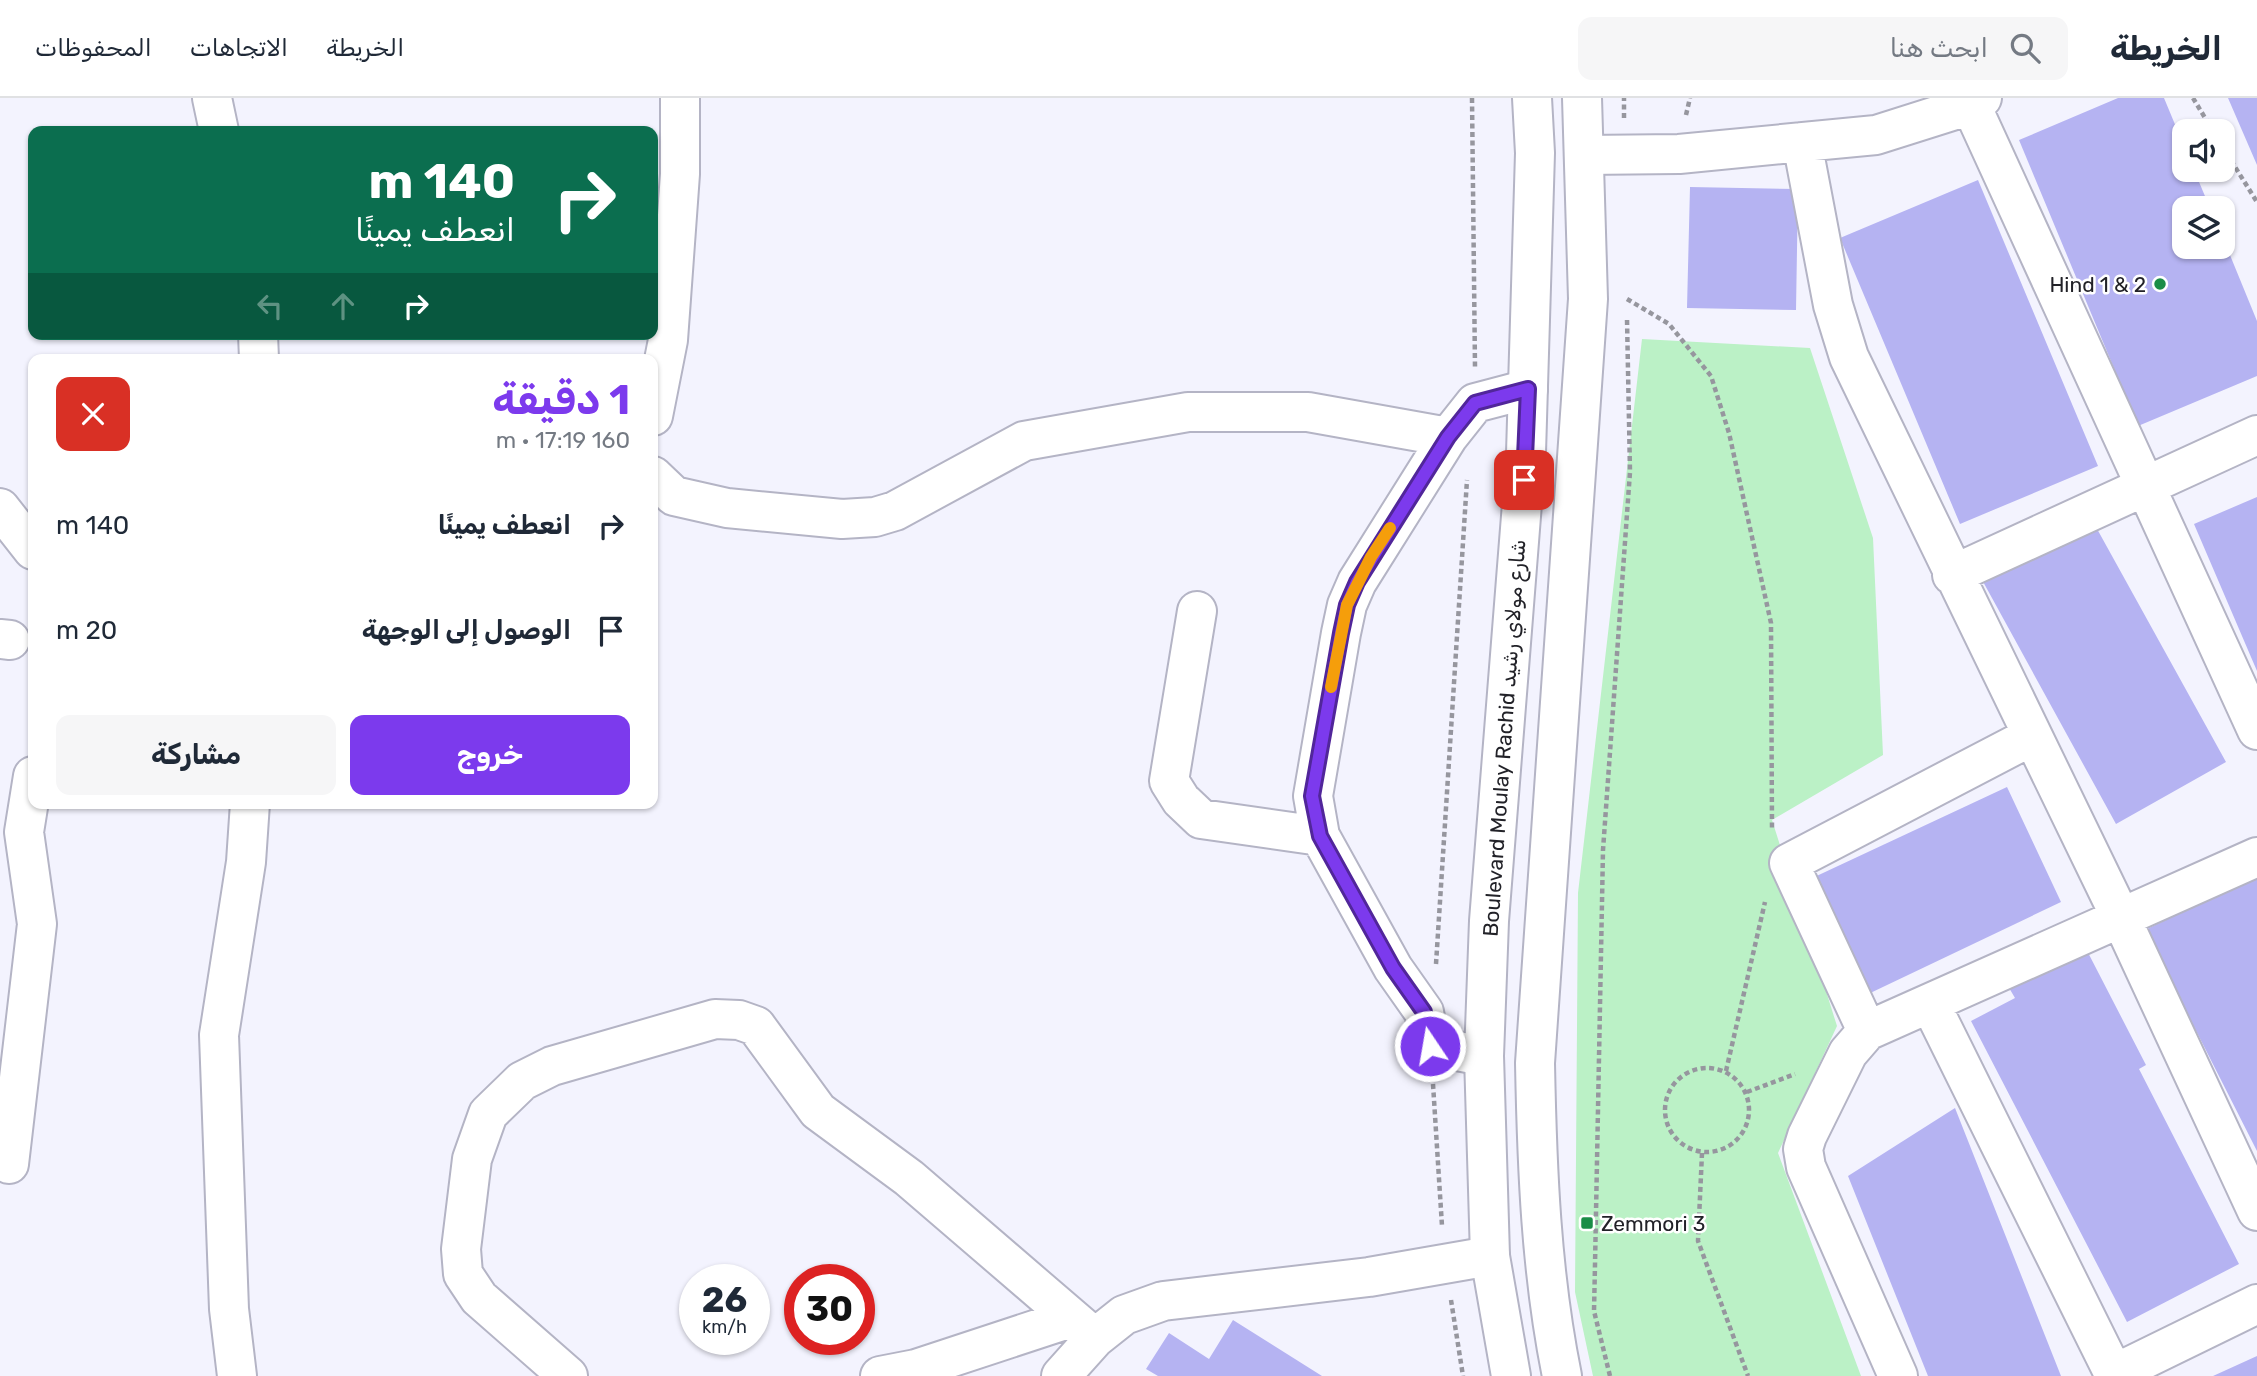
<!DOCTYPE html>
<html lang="ar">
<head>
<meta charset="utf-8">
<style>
	body { margin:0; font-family:Rubik,"Noto Sans Arabic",sans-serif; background:#f6f6f7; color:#1f2937; direction:rtl; height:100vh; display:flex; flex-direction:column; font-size:26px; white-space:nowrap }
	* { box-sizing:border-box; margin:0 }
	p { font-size:23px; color:#747a83 }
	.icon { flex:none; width:38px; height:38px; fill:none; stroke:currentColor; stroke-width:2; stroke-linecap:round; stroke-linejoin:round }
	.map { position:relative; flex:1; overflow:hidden; direction:ltr }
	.details { position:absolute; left:28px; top:256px; width:630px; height:455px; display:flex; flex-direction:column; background:#fff; border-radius:14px; box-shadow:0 2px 5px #0004; direction:rtl }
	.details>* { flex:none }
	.hud { position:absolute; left:28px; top:28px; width:630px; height:214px; border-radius:14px; box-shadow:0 2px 5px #0004; direction:rtl; background:#0b6e4f; color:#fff; overflow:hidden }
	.buttons { position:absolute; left:2172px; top:21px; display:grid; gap:14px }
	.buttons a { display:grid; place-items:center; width:63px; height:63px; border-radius:14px; background:#fff; box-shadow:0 2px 5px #0004; font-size:35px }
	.speed { position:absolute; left:679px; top:1166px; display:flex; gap:14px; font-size:35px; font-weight:700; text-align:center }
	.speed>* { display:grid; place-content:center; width:91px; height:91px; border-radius:50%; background:#fff; box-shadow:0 2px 5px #0004; line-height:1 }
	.speed small { font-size:18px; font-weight:400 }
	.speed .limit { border:10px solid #d22; background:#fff; color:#111 }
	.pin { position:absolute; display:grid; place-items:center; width:60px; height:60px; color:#fff; margin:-30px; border-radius:14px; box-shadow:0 4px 10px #0006 }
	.me { position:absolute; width:77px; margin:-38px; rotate:348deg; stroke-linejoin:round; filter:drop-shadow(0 0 5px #0008) }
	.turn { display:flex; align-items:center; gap:24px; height:147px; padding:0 28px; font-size:32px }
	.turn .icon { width:91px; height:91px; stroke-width:2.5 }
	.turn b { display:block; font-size:49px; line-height:60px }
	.lanes { display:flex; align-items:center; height:66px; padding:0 28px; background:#0003; justify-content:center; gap:35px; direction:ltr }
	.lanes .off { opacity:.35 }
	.round { display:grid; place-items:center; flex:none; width:74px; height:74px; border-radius:14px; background:#f6f6f7 }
	.head { display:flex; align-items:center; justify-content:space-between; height:119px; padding:0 28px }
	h1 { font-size:42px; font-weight:700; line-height:52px; color:#7c3aed }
	.primary-button { display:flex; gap:14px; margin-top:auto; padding:14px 28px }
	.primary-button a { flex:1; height:80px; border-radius:14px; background:#7c3aed; color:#fff; font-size:28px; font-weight:700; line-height:80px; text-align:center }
	.primary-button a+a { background:#f6f6f7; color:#1f2937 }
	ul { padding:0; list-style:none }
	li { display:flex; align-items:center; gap:21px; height:105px; padding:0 28px }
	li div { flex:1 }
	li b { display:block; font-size:26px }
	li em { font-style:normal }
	header { display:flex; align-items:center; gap:42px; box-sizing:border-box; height:98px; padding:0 35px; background:#fff; border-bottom:2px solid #e0e1e3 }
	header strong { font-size:33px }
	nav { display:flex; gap:38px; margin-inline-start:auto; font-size:24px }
	.search { width:490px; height:63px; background:#f6f6f7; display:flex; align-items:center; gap:18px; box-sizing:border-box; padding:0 24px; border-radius:14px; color:#747a83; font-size:26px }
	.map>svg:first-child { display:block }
	.green { fill:#bbf1c6 }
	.building { fill:#b5b3f2 }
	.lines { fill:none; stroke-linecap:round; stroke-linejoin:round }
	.minor-casing { stroke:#b4b4c5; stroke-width:42 }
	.major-casing { stroke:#b4b4c5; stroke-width:42 }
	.path { stroke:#96969e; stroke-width:4.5; stroke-dasharray:5 3.5; stroke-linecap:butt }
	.minor { stroke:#fff; stroke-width:38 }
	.major { stroke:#fff; stroke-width:38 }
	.route-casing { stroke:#51269a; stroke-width:18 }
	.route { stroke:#7c3aed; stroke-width:12 }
	.slow { stroke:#f59e0b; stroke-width:12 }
	.poi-dot { fill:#1b8d47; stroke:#fff; stroke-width:2.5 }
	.labels { text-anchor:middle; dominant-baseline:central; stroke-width:5; stroke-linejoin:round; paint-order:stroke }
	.poi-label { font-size:21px; fill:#222228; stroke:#fff; text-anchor:end }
	.street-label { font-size:21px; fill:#222228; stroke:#fff }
</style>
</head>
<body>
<header>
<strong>الخريطة</strong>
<div class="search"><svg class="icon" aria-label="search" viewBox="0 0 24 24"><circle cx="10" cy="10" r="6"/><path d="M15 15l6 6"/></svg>ابحث هنا</div>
<nav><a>الخريطة</a><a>الاتجاهات</a><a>المحفوظات</a></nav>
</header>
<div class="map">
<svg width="2257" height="1278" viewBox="0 0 2257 1278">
	<rect width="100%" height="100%" fill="#f3f3fe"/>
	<!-- green -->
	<path class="green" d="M1642,241L1810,250L1873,440L1883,657L1772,722L1837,928L1778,1055L1861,1278H1593L1575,1194L1578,795Z"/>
	<!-- building -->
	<path class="building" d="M2118,0H2164L2184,48V72H2194L2210,110H2184V149H2222L2223,140L2257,223V278L2138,328L2019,42Z
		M2228,0H2257V67Z
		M1978,82L2098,368L1960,426L1840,140Z
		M1690,89L1798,91L1796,212L1687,210Z
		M2257,399V573L2194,426Z
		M2091,420L2226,664L2116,726L1981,480Z
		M2007,689L2061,804L1864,898L1808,782Z
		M2257,771V1053L2145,832L2184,813L2182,810Z
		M2082,843L2146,967L2139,971L2239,1166L2127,1224L1971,923L2015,900L2005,883Z
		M1955,1010L2061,1278H1928L1848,1078Z
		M1233,1222L1322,1278H1158L1146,1271L1169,1235L1209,1261Z
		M2257,1258V1278H2213Z"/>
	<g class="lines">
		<defs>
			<path id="minor" d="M212,0L219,33
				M1971,7L2257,632
				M1802,44L1833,207L1849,259L2121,820L2257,1113
				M1584,57L1679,56L1876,37L1971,7L1982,0
				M258,236L259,261
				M653,318L668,242L680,76V0
				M653,378L674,398L727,410L842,421L875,419L895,413L1024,343L1188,314H1308L1448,339
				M0,410L33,452
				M1952,477L2257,337
				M1197,513L1169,683L1181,702L1201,721L1320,738
				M0,541L10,542
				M1930,905L2115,1278
				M1867,933L1789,765L2032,638
				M1484,958L1430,948L1424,914L1393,870L1320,738L1313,698L1341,535L1347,507L1357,484L1448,339L1475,305L1528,291
				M9,1066L37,826L24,734L33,678
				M2114,1276L2257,1206
				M237,1278L229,1211L219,937L246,764L250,705
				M568,1278L479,1200L463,1176L461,1151L472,1061L488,1016L522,983L552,968L715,921L739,922L756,928L818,1013L909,1080L1095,1240
				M880,1278L916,1271L1071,1220
				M1061,1278L1095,1240L1124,1217L1163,1203L1369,1179L1490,1158
				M1898,1278L1806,1069L1803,1051L1807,1038L1848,955L1867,933L2257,759"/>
			<path id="major" d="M1511,1278L1490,1158L1484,958L1489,823L1526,355L1535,55L1532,0
				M1562,1278C1541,1175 1537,1070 1535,965L1588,201L1582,0"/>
		</defs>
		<!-- minor casing -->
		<use href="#minor" class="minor-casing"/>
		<!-- major casing -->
		<use href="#major" class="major-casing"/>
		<!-- path -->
		<path class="path" d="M1472,0L1475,269
			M2193,0L2213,33
			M1686,17L1690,0
			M1624,20V0
			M2222,48L2257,104
			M1627,201L1669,226L1711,278L1729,335L1771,525L1772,732
			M1436,866L1467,382
			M1665 1012a42 42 0 1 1 84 0a42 42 0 1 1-84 0Z
			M1726,973L1765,804
			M1433,986L1442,1128
			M1747,994L1795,976
			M1702,1055L1698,1143L1748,1278
			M1451,1202L1463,1278
			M1610,1278L1594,1213L1595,1167L1603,752L1630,374L1627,221"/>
		<!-- minor -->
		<use href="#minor" class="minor"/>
		<!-- major -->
		<use href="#major" class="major"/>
	</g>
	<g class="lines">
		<defs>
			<path id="route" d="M1430,948L1424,914L1393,870L1320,738L1312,698L1341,535L1347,507L1357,484L1448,339L1475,305L1528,291L1524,382"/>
		</defs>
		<!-- route casing -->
		<use href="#route" class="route-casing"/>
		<!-- route -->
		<use href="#route" class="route"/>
		<!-- slow -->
		<path class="slow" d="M1331,589L1347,507L1371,459L1390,430"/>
	</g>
	<!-- markers -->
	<g class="poi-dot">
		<circle cx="2160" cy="186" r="7"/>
		<rect x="1580" y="1118" width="14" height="14" rx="3.5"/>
	</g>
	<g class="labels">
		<!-- poi labels -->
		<g class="poi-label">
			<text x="2146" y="186">Hind 1 &amp; 2</text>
			<text x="1601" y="1125" text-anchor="start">Zemmori 3</text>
		</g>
		<!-- street labels -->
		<g class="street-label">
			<text transform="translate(1504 640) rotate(-86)">Boulevard Moulay Rachid شارع مولاي رشيد</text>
		</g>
	</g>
</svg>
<div class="buttons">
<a><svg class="icon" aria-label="sound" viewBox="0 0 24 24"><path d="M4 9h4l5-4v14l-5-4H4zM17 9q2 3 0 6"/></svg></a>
<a><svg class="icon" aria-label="layers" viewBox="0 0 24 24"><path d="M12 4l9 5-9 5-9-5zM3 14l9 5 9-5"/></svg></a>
</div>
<div class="speed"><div>26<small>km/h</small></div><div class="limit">30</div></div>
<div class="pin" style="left:1524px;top:382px;background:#d93025"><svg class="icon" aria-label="arrive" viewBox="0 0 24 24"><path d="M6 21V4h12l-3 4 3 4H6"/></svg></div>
<svg class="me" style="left:1430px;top:948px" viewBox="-20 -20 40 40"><circle r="17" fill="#7c3aed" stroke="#fff" stroke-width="3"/><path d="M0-11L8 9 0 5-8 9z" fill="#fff"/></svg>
<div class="hud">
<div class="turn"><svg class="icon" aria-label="right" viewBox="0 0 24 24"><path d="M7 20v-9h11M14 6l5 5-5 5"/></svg><div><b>140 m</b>انعطف يمينًا</div></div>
<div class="lanes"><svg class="icon off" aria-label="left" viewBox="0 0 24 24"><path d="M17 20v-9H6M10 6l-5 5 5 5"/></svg><svg class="icon off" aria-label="ahead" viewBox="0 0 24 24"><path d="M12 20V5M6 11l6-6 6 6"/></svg><svg class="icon" aria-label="right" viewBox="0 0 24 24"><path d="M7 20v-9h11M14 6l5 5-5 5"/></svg></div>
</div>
<section class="details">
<div class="head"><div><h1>1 دقيقة</h1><p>160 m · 17:19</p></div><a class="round" style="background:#d93025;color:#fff"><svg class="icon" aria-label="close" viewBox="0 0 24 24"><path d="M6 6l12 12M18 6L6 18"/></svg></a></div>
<ul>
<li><svg class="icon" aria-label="right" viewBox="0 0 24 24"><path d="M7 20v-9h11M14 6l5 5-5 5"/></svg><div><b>انعطف يمينًا</b></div><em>140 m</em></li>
<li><svg class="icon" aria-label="arrive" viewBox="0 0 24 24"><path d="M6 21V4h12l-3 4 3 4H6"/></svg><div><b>الوصول إلى الوجهة</b></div><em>20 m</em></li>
</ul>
<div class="primary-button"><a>خروج</a><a>مشاركة</a></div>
</section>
</div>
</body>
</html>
